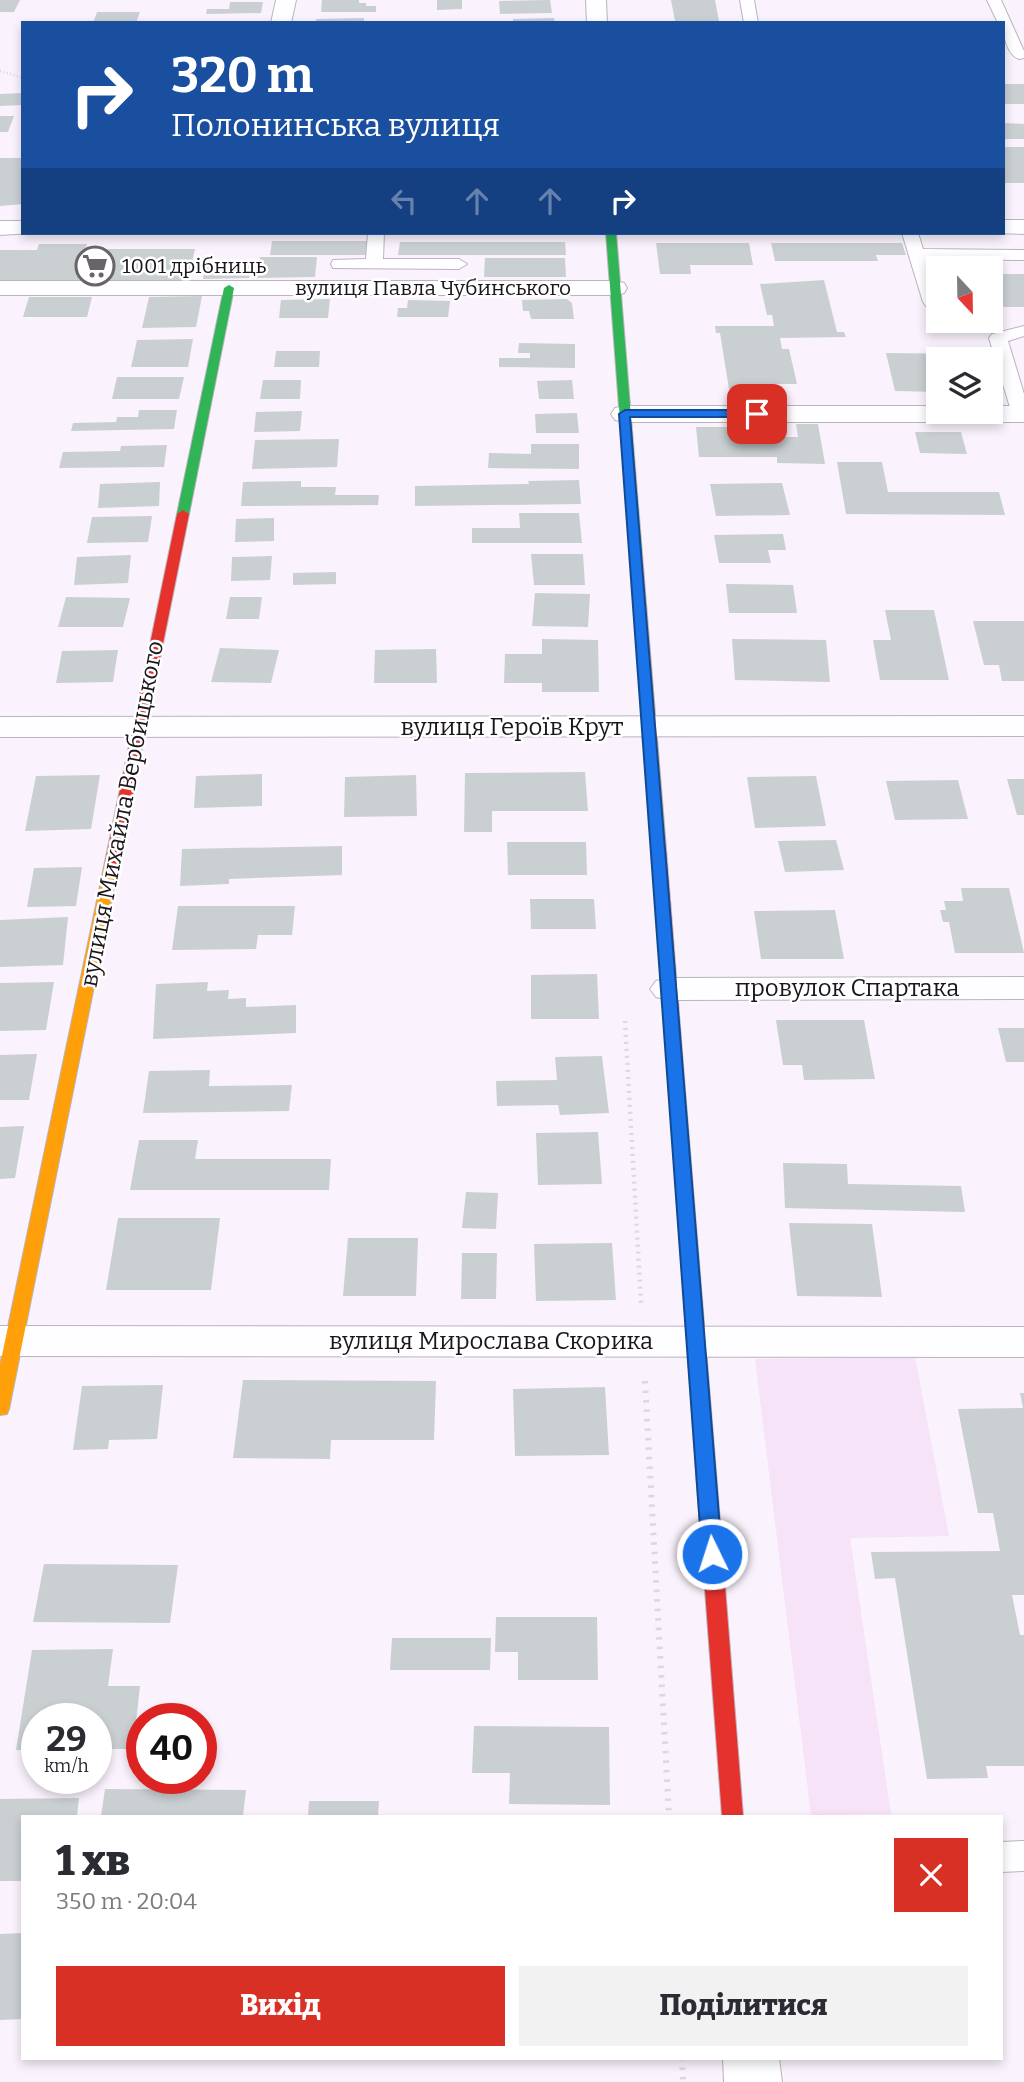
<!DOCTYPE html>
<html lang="uk">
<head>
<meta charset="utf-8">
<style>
	body { margin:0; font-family:Bitter,serif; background:#f2f2f3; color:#2b2b33; height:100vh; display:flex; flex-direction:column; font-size:26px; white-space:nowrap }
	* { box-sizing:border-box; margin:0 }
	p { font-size:23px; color:#7c7c81 }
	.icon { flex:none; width:38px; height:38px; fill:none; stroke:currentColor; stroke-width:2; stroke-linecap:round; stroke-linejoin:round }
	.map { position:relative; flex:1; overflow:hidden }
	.details { position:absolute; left:21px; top:1815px; width:982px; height:245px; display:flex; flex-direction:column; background:#fff; border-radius:0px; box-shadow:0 4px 10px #0003 }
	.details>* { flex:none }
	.hud { position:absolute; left:21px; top:21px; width:984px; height:214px; border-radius:0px; box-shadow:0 4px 10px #0003; background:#1a4fa0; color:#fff; overflow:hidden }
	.needle { width:46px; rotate:158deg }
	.buttons { position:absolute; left:926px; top:256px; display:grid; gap:14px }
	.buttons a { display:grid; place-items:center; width:77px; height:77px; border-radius:0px; background:#fff; box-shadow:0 4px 10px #0003; font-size:35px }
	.speed { position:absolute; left:21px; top:1703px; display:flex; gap:14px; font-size:35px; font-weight:700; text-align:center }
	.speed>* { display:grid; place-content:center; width:91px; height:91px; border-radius:50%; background:#fff; box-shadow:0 4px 10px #0003; line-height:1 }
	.speed small { font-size:18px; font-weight:400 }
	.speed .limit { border:10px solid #d22; background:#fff; color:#111 }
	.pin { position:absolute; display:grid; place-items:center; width:60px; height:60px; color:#fff; margin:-30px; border-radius:14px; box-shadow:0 4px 10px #0006 }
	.me { position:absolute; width:77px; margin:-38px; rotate:356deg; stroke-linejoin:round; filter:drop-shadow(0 0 5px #0008) }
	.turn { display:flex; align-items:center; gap:24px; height:147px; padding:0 35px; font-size:32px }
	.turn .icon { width:91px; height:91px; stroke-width:2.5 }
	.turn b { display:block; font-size:49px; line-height:60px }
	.lanes { display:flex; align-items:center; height:66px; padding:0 35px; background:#0003; justify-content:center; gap:35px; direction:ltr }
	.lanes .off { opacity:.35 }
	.round { display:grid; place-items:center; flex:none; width:74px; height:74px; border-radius:0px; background:#f2f2f3 }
	.overview { display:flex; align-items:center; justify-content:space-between; height:119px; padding:0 35px }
	h1 { font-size:42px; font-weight:800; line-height:52px }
	.button { display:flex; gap:14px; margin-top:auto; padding:14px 35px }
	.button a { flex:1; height:80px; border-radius:0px; background:#d93025; color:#fff; font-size:28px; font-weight:800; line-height:80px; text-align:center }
	.button a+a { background:#f2f2f3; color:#2b2b33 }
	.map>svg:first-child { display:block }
	.green { fill:#f6e3f7 }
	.building { fill:#cad0d2 }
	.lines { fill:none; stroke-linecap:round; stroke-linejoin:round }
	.lane-casing { stroke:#bbb4bc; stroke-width:2 }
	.street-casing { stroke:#bbb4bc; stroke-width:2 }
	.fast-casing { stroke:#bbb4bc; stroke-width:2 }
	.slow-casing { stroke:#bbb4bc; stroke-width:2 }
	.jam-casing { stroke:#bbb4bc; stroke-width:2 }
	.path-far2 { stroke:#dbd9dc; stroke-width:2.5; stroke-dasharray:1 2.5; stroke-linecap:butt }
	.path-far1 { stroke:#dbd9dc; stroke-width:4.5; stroke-dasharray:2 5; stroke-linecap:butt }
	.path { stroke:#dbd9dc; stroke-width:6; stroke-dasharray:2.5 7; stroke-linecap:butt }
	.lane { fill:#fefdff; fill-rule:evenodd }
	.street { fill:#fefdff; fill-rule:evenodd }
	.fast { fill:#30b455; fill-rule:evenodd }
	.slow { fill:#ff9f0a; fill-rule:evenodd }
	.jam { fill:#e5322d; fill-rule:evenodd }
	.route { fill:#1a73e8; stroke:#114b97; stroke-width:2 }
	.labels { text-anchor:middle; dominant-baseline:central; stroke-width:5; stroke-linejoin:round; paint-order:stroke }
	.far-poi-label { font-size:21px; fill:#1b161c; stroke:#fff; text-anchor:start }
	.far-street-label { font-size:21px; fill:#1b161c; stroke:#fff }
	.street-label { font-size:24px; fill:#1b161c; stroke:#fff }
</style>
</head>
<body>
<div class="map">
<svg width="1024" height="2082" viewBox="0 0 1024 2082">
	<rect width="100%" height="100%" fill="#faf2fc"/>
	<!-- green -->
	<path class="green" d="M915,1357L949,1536L850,1538L891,1814L811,1815L755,1359Z"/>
	<!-- building -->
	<path class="building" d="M0,0H20L14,12H0Z
		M322,0H359V3H366V6H376V12H321Z
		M437,0H462V9L437,10Z
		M550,0L552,13L500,14L499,1Z
		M671,0H715L719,21H675Z
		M230,2H263L261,13L206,14L207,9H229Z
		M97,12H140L136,23H93Z
		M364,18V23H316V19Z
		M554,18L555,23H513V19Z
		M1003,84H1024V104H1003Z
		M23,93V105L0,106V94Z
		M0,116H14L8,132H0Z
		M1003,123L1024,124V139H1003Z
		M1003,147H1024V183H1003Z
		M0,158H23V204L0,206Z
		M272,241H370L368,255H270Z
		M400,242H565L566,255H398Z
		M656,243H749L753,265H690L691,274H660Z
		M771,243H902L906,255H876L878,261H775Z
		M39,244H87L85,249H195L187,283L0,282V250H37Z
		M260,257H317L315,277L257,278Z
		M485,258H565L566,277H484Z
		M252,260L249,278L203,279L206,261Z
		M990,274H1024V307H990Z
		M824,280L837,332H844L846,337L780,338L782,349H789L797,384H759L760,389H729L720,333H716L715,326H774L772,315H767L760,284Z
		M202,296L196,327L142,328L149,297Z
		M29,297H92L87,317H23Z
		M330,299L328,318H279L281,300Z
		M567,299L572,303L574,319H531L529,311H523L522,300Z
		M408,300L450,301L448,317H397L398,308H407Z
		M193,339L188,367H131L137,340Z
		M519,343L575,344V368L499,367V358H530V353H518Z
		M276,351H320L319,367H274Z
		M886,353L978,354L980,359H938V392L895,391Z
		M117,377H184L179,399H112Z
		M263,380H301L300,399H260Z
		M572,380L574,399H539L537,381Z
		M139,410H177L174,429L71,431L73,423L116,422L117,417H138Z
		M302,411L300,431L254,432L256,412Z
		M577,413L579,433H536L535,414Z
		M796,424H818L825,464L777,463V457H699L696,427H772L773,437H798Z
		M915,432H961L967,454L920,453Z
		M339,439L337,467L252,469L255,440Z
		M531,444H579V469L488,468L489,453L531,454Z
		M167,445L164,467L59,468L63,452L120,451L121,446Z
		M837,462H882L888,492H999L1005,515L846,514Z
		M579,480L581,504L415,506V486L529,484L528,481Z
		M301,481V487H336L335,495H379L378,505L241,506L243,482Z
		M160,482L159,506L98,508L100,484Z
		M782,483L790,515L716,516L710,484Z
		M519,513H579L582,543H472V528H520Z
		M152,516L148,542L87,543L92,517Z
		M274,518V541L235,542L236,519Z
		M783,534L786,550H768L771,563H719L714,535Z
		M531,554H583L585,585H534Z
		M131,555L128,583L74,585L77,557Z
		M272,556L270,580L231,581L232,557Z
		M336,572V584L293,585V573Z
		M726,584L793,585L797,613H729Z
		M535,593L590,594L588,627L532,626Z
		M66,597L130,598L123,627H58Z
		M230,597H262L259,619H226Z
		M885,610H934L949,680H880L873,640H891Z
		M973,621H1024V681H1002L999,665H984Z
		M542,639L598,640L599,692H542V683H504L505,654H542Z
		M732,639L826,640L830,682L735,680Z
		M220,648L279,650L271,683L211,682Z
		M436,649L437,683H374L375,650Z
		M118,650L113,682L56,683L62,651Z
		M585,772L588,811H492V832H464L465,773Z
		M262,774V806L194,808L196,776Z
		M100,775L91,829L25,831L36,776Z
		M416,775L417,816L344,817L345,777Z
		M816,776L826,826L755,828L747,777Z
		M1007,779H1024V815H1017Z
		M958,780L968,819L895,820L886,781Z
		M836,840L844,870L785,872L778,841Z
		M507,842H586L587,875H508Z
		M342,846V875L229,879V884L180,886L182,849Z
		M82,867L76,906L27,907L34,868Z
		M961,888H1009L1024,953H955L949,922H943L940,910H946L944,901H963Z
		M530,899H594L596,929H531Z
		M178,906H295L292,935H258L256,949L172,950Z
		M835,910L844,959H761L754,911Z
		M68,917L63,965L0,967V920Z
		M597,974L599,1019H531V975Z
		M54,982L46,1030L0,1031V983Z
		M208,982L207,991L229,990L228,999L246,998V1007L296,1005V1033L153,1039L156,984Z
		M776,1020H864L875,1079L804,1080L802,1065H783Z
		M998,1028H1024V1062H1006Z
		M37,1054L29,1100H0V1055Z
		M602,1056L609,1113L560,1115L558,1105L497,1106L496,1081L557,1080L555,1057Z
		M210,1070L209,1086L292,1085L289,1111L143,1113L149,1071Z
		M24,1126L15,1178L0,1179V1127Z
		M598,1132L602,1184L538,1185L536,1133Z
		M139,1140H198L195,1159H331L329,1190H130Z
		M783,1163L847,1164L848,1184L961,1186L965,1212L785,1208Z
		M466,1192L498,1193L496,1229L462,1228Z
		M118,1218H220L211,1290H106Z
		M789,1223L872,1224L882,1297L797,1296Z
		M348,1238H418L416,1296H343Z
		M612,1243L616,1300L536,1301L534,1244Z
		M462,1253H497L496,1299H461Z
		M243,1380L436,1381L434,1440H331L330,1459L233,1458Z
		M163,1385L157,1439L109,1440L108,1449L73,1450L82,1386Z
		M605,1387L609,1455L515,1456L513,1389Z
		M1020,1393H1024V1595H1012L1020,1635H1024V1766H986L988,1778L927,1779L895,1578L875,1579L871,1552L1000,1551L993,1513H978L958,1409L1023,1408Z
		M44,1564L178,1565L170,1623L33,1622Z
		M496,1617H597L598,1680H518V1652H495Z
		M392,1638H491L490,1670H390Z
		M113,1649L108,1686H140L133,1749H96V1718H37V1750H16L32,1650Z
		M474,1726L609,1727L610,1805L509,1804L510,1773H472Z
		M105,1789L246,1790L243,1816H101Z
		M79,1798L77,1816H23V1881H0V1799Z
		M309,1801H379L378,1816H308Z
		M23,1933V2019L0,2020V1934Z"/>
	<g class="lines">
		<defs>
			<path id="lane" d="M740,0H754L758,23H744Z
				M987,0H1001L1024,51V58L1019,59C1007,55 1003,35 1003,23H998Z
				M368,233H384L383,259H459L467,264L459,269L333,268L331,264L333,260L366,259Z
				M902,233H918L923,249L1024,250V260L927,259L938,294V309L926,306L923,302Z
				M1024,326V336L1008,341L1024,394V419L1021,420L1012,414L989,338L992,334Z
				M1024,1841V1871L1001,1872V1842Z"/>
			<path id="street" d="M276,0H296L291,23H271Z
				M586,0H606L607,23H587Z
				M1003,220H1024V234L997,233H1003Z
				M0,221H23V233H32L0,235Z
				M0,281H615L624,283L627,288L624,293L615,295H0Z
				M625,406H938V411H990V406H1024V422H625L615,420L611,414L615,408Z
				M1024,716V736L0,737V717Z
				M1024,977V999L669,1000L656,997L650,989L656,981L669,978Z
				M0,1326L1024,1327V1357L0,1356Z
				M723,2058H779L782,2082H724Z"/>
			<path id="fast" d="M606,233H616L642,554L636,558L630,554Z
				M229,285L234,288L189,514L183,518L177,514L224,288Z
				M677,1085L685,1090L718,1497L715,1502L708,1504L701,1502L698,1497L669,1090Z"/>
			<path id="slow" d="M636,550L642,554L666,849L659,853L652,849L630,554Z
				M112,858L119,862L9,1409L7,1414L0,1415V1365L105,862Z"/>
			<path id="jam" d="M183,510L189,514L119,862L112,866L105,862L177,514Z
				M659,845L666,849L685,1090L677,1095L669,1090L652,849Z
				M708,1490L715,1492L718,1497L743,1816H722L698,1497L701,1492Z"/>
		</defs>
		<!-- lane casing -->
		<use href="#lane" class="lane-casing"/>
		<!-- street casing -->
		<use href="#street" class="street-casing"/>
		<!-- fast casing -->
		<use href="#fast" class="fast-casing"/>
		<!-- slow casing -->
		<use href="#slow" class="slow-casing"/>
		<!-- jam casing -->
		<use href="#jam" class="jam-casing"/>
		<!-- path-far2 -->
		<path class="path-far2" d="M0,71L23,78"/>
		<!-- path-far1 -->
		<path class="path-far1" d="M625,1021L641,1303"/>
		<!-- path -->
		<path class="path" d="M645,1381L669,1816
			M682,2058L683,2082"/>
		<!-- lane -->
		<use href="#lane" class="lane"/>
		<!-- street -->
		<use href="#street" class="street"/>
		<!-- fast -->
		<use href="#fast" class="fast"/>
		<!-- slow -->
		<use href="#slow" class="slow"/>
		<!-- jam -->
		<use href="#jam" class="jam"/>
	</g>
	<!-- route -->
	<path class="route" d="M625,410H757L763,414L757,417H630L722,1554L719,1559L712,1561L705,1559L702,1554L619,414Z"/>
	<!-- icons -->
	<defs>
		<symbol id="supermarket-ring" viewBox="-11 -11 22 22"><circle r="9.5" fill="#fff" stroke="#69636a" stroke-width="1.5"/><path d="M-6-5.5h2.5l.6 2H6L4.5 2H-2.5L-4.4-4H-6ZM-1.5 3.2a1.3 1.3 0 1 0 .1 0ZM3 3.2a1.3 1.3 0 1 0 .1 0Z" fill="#69636a"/></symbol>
	</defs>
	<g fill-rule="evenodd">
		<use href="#supermarket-ring" x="73" y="244" width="44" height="44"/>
	</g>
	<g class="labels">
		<!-- far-poi labels -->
		<g class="far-poi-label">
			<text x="122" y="266">1001 дрібниць</text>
		</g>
		<!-- far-street labels -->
		<g class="far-street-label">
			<text x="433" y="288">вулиця Павла Чубинського</text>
		</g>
		<!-- street labels -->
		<g class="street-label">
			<text x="512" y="727">вулиця Героїв Крут</text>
			<text transform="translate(122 814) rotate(-79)">вулиця Михайла Вербицького</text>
			<text x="847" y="988">провулок Спартака</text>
			<text x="491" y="1341">вулиця Мирослава Скорика</text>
		</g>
	</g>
</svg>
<div class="buttons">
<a><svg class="needle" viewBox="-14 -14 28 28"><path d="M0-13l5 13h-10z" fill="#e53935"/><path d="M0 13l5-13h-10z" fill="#7c7c81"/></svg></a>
<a><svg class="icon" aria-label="layers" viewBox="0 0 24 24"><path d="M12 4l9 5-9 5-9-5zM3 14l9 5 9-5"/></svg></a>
</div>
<div class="speed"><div>29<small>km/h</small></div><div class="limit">40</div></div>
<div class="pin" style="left:757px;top:414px;background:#d93025"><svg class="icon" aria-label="arrive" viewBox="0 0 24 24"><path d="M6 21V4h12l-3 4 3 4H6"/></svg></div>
<svg class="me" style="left:712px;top:1554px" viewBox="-20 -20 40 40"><circle r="17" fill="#1a73e8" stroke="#fff" stroke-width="3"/><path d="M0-11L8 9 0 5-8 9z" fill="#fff"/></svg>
<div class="hud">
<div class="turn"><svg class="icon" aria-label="right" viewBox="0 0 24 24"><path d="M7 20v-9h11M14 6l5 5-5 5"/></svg><div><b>320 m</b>Полонинська вулиця</div></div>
<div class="lanes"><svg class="icon off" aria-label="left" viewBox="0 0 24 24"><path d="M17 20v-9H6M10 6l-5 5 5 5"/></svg><svg class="icon off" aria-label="ahead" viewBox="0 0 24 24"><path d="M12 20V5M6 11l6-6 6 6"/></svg><svg class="icon off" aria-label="ahead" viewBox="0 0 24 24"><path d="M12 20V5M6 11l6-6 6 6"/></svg><svg class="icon" aria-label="right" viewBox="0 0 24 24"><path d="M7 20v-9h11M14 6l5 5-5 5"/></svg></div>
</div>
<section class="details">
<div class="overview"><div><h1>1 хв</h1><p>350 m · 20:04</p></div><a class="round" style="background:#d93025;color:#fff"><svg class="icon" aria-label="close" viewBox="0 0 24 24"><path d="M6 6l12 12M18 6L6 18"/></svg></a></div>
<div class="button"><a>Вихід</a><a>Поділитися</a></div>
</section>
</div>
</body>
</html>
